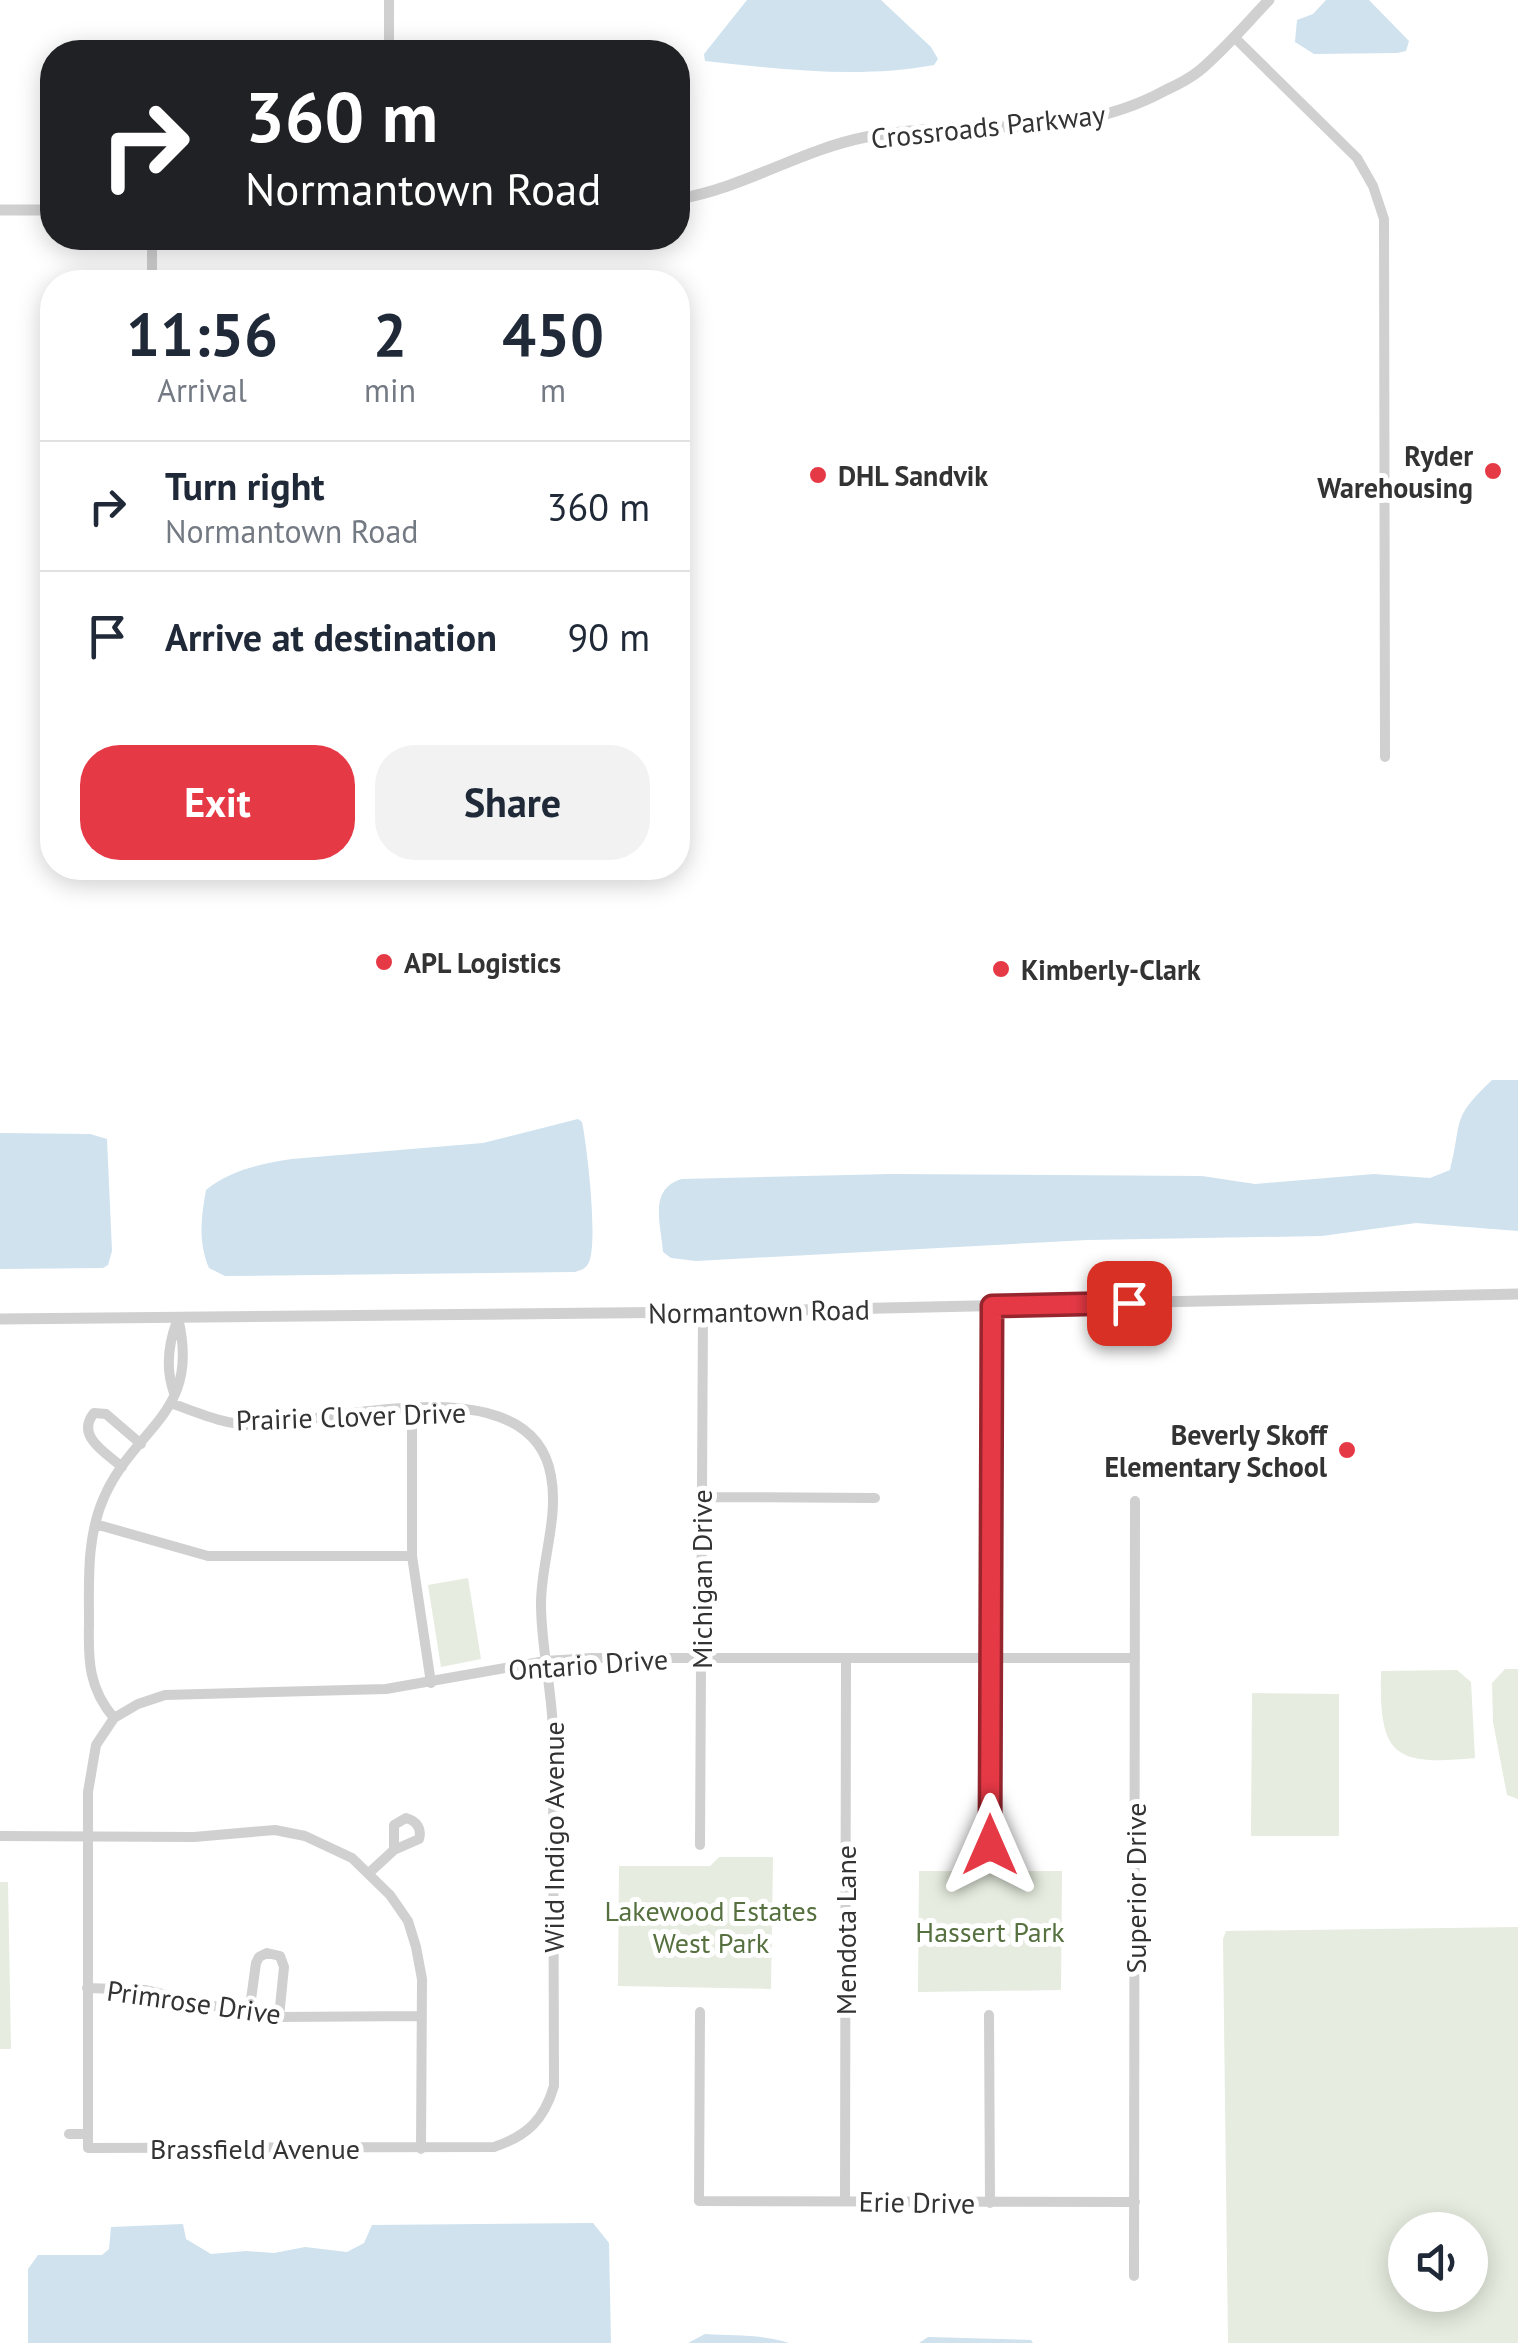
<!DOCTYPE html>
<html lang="en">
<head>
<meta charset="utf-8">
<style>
	body { margin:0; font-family:"PT Sans",sans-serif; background:#f2f2f3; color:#1f2937; height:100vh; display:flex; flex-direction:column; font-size:38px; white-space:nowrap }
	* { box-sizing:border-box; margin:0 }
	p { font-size:32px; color:#747a83 }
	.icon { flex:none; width:55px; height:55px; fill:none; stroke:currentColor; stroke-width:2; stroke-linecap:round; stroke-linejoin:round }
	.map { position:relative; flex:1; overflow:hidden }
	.side { position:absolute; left:40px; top:270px; width:650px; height:610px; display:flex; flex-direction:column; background:#fff; border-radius:40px; box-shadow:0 5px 25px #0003 }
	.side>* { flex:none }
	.top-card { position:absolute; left:40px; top:40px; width:650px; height:210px; border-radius:40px; box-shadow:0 5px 25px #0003; background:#202124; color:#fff; overflow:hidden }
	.controls { position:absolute; left:1388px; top:2212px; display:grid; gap:20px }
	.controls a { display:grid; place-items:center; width:100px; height:100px; border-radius:50%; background:#fff; box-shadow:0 5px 25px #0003; font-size:50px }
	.pin { position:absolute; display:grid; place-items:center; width:85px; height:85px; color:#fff; margin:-42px; border-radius:20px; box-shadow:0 5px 15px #0006 }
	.me { position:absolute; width:110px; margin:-55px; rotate:0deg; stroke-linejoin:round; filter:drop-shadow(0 0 8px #0008) }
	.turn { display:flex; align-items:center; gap:35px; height:210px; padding:0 40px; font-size:45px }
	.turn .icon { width:130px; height:130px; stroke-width:2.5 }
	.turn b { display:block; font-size:70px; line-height:85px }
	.eta { display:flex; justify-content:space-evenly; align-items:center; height:170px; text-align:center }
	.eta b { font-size:60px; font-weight:600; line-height:70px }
	.primary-button { display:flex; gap:20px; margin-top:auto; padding:20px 40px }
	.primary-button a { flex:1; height:115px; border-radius:40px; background:#e63946; color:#fff; font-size:40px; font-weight:600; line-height:115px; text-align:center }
	.primary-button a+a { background:#f2f2f3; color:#1f2937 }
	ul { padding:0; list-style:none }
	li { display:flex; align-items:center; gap:30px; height:130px; padding:0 40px; border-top:2px solid #e0e1e3 }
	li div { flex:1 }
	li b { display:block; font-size:38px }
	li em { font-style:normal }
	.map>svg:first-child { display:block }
	.green { fill:#e6ecdf; fill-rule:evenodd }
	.water { fill:#cfe2ee }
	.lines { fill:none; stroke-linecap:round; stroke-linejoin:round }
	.minor { stroke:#d0d0d0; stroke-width:10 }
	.tertiary { stroke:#d0d0d0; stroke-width:11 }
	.route-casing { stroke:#96252e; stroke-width:25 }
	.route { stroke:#e63946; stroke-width:18 }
	.poi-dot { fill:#e63946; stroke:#fff; stroke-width:4 }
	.labels { text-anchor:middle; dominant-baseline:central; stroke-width:10; stroke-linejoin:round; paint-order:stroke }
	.street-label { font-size:28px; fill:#333; stroke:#fff }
	.poi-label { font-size:28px; font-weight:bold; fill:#333; stroke:#fff; text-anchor:start }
	.park-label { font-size:28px; fill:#56703f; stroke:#fff }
</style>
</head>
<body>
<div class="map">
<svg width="1518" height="2343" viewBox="0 0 1518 2343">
	<rect width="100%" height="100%" fill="#fff"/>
	<!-- green -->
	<path class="green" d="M468,1578L481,1659L441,1667L428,1585Z
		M1505,1669H1518V1799L1507,1795L1493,1722L1492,1683Z
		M1457,1670L1471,1682L1475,1758C1393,1766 1379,1755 1381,1671Z
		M1252,1693L1339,1694V1836H1251Z
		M719,1857H773L771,1989L618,1986L619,1866H710Z
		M919,1871H1062L1061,1990L918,1992Z
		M0,1882H8L11,2049H0Z
		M1518,1927V2343H1228L1223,1939L1226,1931ZM1405,2230H1470V2295H1405Z"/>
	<!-- water -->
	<path class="water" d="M747,0H881L931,47L938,59L934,65C858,79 781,69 705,61L704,54Z
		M1326,0H1369L1409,41L1406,51L1397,53L1314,54L1295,42L1297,20L1313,14Z
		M1492,1080H1518V1231L1416,1223L1322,1236L1088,1240L696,1261L671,1258L663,1252C661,1223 648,1189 682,1179L891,1174L1202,1176L1255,1184L1374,1174L1430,1178L1450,1170C1463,1119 1450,1120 1492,1080Z
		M578,1119L582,1122C587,1145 599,1247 588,1264C585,1269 581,1270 575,1272L225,1276L209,1268C198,1242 201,1218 206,1190C231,1170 260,1164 292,1159L483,1143Z
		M0,1133L90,1134L107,1139L112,1251L108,1265L103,1268L0,1269Z
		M593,2223L609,2243L611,2343H28V2269L38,2255H102L109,2249L111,2227L183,2224L186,2239L211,2254L246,2251L274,2253L305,2247L347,2252L364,2243L372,2225Z
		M705,2334C734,2336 761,2334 789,2343H688Z
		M928,2337L1031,2340L1033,2343H919Z"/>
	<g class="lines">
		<!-- minor -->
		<path class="minor" d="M1234,37L1357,158L1373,186L1384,219L1385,757
			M389,52V0
			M152,238V282
			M174,1393C165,1368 168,1345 177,1321
			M171,1403C200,1414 228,1426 259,1425C334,1421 532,1364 551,1476C559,1518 541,1562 541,1604C541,1647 552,1689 553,1732L554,2086C544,2120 527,2136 494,2147L88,2148V1792L96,1745L114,1718L138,1704L165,1695L386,1689L545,1661L592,1658H1135
			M412,1409V1556L431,1683
			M122,1467C106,1453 75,1436 94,1413L106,1414L141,1444
			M702,1497L875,1498
			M95,1524L208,1556H412
			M114,1718C89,1689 88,1661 89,1624C89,1581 86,1536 105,1495C138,1424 201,1413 178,1318
			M0,1836L194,1837L275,1830L305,1836L352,1858L390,1895L408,1921L416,1947L422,1979L421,2149
			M700,1845L703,1312
			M990,1845L992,1306
			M370,1872L394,1850L419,1839C422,1829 417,1821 406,1818L394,1825V1850
			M87,1988L146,1990L249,2014L279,2017L422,2016
			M700,2012L699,2201L1135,2202
			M249,2014L256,1963L259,1957L267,1953L280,1956L284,1967L279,2017
			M989,2015L990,2203
			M69,2134H88
			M845,2201L846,1658
			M1134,2276L1135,1501"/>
		<!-- tertiary -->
		<path class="tertiary" d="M678,199C744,188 800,150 866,137C971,117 1068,144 1166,90C1177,85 1189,79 1199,71C1224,50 1246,24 1269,0
			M0,210H52
			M0,1319L703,1312L1518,1294"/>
	</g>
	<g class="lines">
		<defs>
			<path id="route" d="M990,1845L992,1306L1129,1303"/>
		</defs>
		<!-- route casing -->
		<use href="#route" class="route-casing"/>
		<!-- route -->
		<use href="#route" class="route"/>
	</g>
	<!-- markers -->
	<g class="poi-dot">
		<circle cx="1493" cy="471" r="10"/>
		<circle cx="818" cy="475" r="10"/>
		<circle cx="384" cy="962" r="10"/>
		<circle cx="1001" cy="969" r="10"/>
		<circle cx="1347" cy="1450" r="10"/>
	</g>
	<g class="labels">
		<!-- street labels -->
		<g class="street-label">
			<text transform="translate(988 126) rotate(-6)">Crossroads Parkway</text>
			<text transform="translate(759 1311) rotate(-1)">Normantown Road</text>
			<text transform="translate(351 1416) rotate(-2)">Prairie Clover Drive</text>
			<text transform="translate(701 1579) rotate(-90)">Michigan Drive</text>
			<text transform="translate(588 1664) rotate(-4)">Ontario Drive</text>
			<text transform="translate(553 1837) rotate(-90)">Wild Indigo Avenue</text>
			<text transform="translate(1135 1888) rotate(-90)">Superior Drive</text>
			<text transform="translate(845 1930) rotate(-90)">Mendota Lane</text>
			<text transform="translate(194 2002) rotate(8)">Primrose Drive</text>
			<text x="255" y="2148">Brassfield Avenue</text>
			<text transform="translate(917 2202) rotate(1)">Erie Drive</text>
		</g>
		<!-- poi labels -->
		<g class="poi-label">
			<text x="1473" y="455" text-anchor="end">Ryder<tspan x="1473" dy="32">Warehousing</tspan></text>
			<text x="838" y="475">DHL Sandvik</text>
			<text x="404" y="962">APL Logistics</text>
			<text x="1021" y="969">Kimberly-Clark</text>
			<text x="1327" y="1434" text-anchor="end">Beverly Skoff<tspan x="1327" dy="32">Elementary School</tspan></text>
		</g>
		<!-- park labels -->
		<g class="park-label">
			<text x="711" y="1910">Lakewood Estates<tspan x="711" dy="32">West Park</tspan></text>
			<text x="990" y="1931">Hassert Park</text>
		</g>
	</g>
</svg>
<div class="controls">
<a><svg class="icon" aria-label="sound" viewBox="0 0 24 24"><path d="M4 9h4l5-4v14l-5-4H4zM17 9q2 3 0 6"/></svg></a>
</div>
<div class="pin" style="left:1129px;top:1303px;background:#d93025"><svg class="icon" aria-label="arrive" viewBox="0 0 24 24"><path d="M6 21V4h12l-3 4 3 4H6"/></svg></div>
<svg class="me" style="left:990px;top:1845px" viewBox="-20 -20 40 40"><path d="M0-17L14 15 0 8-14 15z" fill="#e63946" stroke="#fff" stroke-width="4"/></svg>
<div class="top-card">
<div class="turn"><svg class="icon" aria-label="right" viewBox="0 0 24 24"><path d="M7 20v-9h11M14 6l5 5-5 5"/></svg><div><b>360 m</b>Normantown Road</div></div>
</div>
<section class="side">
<div class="eta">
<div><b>11:56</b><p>Arrival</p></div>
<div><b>2</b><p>min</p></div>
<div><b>450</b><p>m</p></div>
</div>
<ul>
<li><svg class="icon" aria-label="right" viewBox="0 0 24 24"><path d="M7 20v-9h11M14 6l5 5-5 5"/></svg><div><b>Turn right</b><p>Normantown Road</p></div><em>360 m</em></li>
<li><svg class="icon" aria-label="arrive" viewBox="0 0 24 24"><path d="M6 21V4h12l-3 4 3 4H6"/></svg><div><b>Arrive at destination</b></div><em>90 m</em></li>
</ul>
<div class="primary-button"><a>Exit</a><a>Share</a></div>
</section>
</div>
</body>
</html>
